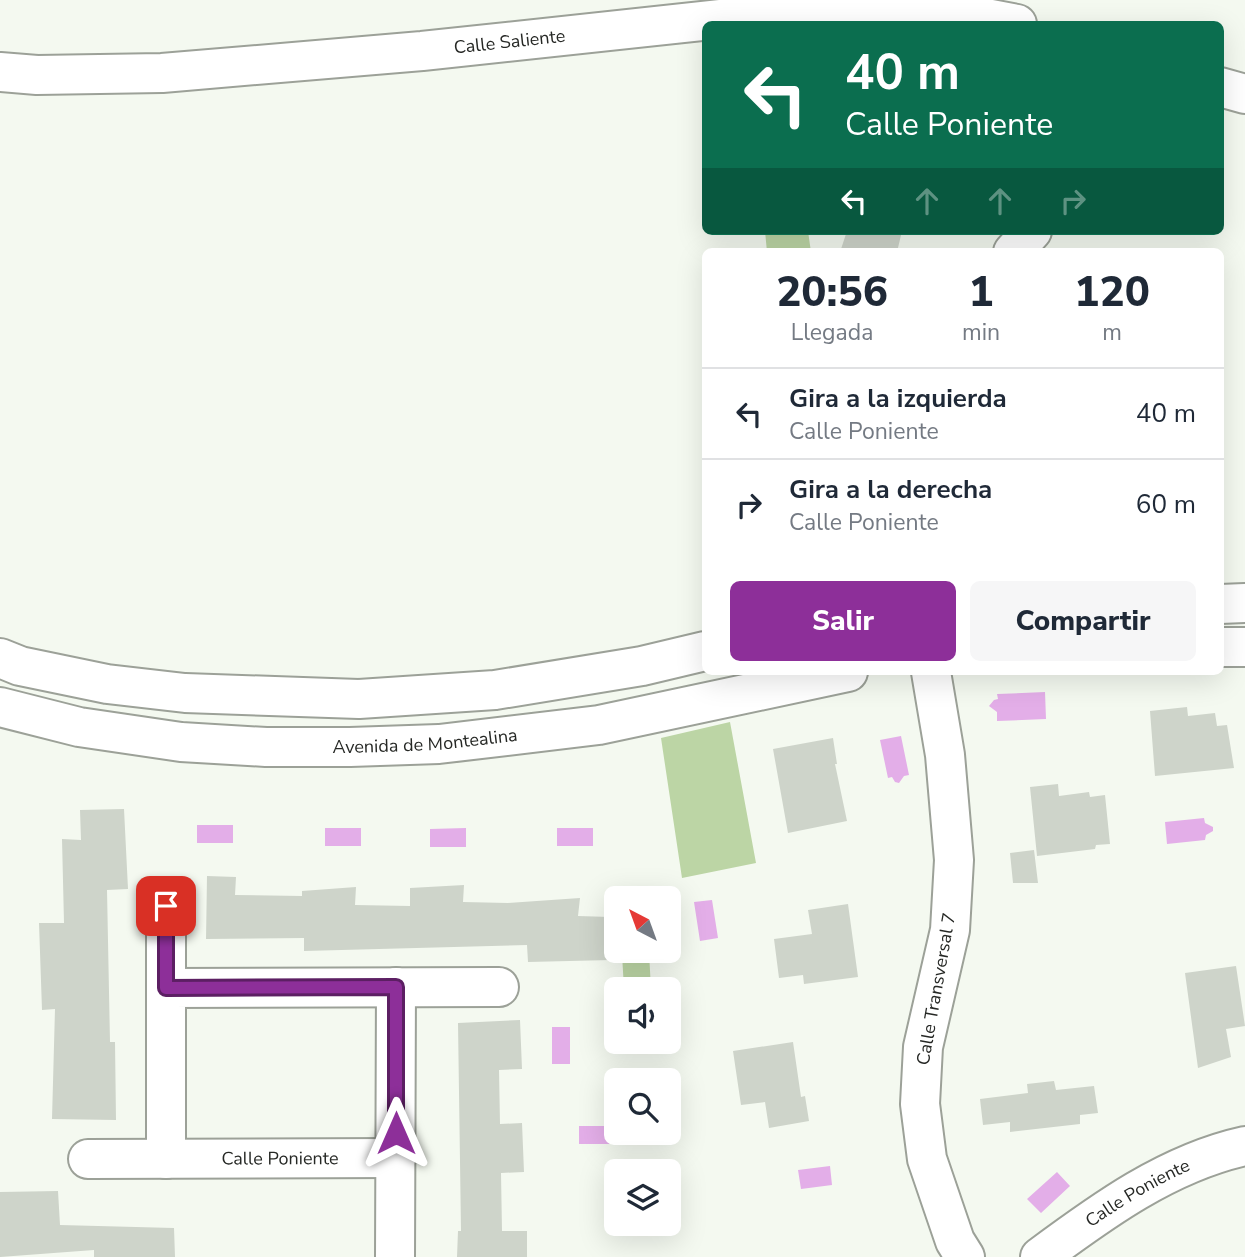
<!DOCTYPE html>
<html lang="es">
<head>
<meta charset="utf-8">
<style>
	body { margin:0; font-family:"Nunito Sans",sans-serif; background:#f6f6f7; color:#1f2937; height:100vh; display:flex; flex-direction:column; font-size:26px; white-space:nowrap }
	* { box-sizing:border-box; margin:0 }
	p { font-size:23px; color:#747a83 }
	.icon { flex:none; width:38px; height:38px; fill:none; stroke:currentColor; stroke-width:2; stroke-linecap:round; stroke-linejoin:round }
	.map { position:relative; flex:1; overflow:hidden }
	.panel { position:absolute; left:702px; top:248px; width:522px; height:427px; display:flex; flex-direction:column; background:#fff; border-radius:10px; box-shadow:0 7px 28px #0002 }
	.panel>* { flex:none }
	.guide { position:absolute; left:702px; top:21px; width:522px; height:214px; border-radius:10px; box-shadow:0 7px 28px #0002; background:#0b6e4f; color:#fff; overflow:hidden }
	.needle { width:46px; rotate:319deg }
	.controls { position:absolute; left:604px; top:886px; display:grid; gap:14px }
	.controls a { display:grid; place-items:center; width:77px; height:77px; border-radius:10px; background:#fff; box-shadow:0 7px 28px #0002; font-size:35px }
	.pin { position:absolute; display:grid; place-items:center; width:60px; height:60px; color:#fff; margin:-30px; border-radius:14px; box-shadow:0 4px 10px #0006 }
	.me { position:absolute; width:77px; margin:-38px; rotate:0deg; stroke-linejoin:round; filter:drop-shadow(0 0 5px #0008) }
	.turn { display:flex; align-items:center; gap:24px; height:147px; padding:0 28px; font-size:32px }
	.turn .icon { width:91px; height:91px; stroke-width:2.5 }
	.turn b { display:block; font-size:49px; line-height:60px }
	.lanes { display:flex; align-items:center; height:66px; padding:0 28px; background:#0003; justify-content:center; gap:35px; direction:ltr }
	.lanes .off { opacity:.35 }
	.eta { display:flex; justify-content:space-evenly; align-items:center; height:119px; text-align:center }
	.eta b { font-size:42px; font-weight:800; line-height:49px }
	.cta { display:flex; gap:14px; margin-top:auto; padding:14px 28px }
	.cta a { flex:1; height:80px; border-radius:10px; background:#8d2f99; color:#fff; font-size:28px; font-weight:800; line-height:80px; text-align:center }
	.cta a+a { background:#f6f6f7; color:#1f2937 }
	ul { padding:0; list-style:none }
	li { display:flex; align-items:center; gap:21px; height:91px; padding:0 28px; border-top:2px solid #e0e1e3 }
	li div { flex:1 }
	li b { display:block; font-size:26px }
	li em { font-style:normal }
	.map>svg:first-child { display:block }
	.green { fill:#bcd5a5 }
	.water { fill:#e3aee8 }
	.building { fill:#ced4ca }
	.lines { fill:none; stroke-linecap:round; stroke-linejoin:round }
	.minor-casing { stroke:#9ca198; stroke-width:42 }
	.minor { stroke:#fff; stroke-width:38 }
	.route-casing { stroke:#5c1f63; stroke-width:18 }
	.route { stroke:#8d2f99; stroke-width:12 }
	.labels { text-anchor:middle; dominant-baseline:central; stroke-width:6; stroke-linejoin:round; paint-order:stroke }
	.street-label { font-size:18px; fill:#262825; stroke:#fff }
</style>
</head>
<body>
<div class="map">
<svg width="1245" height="1257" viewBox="0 0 1245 1257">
	<rect width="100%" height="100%" fill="#f4f9f0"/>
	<!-- green -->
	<path class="green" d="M765,231H808L811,252H767Z
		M730,722L756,863L682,878L661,738Z
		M649,952L651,989H624L622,954Z"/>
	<!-- water -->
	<path class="water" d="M1045,692L1046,719L997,721V712L989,706L994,700L998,699L997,694Z
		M901,736L909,775L904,776L899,783L895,782L892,777L888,778L880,740Z
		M1204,818L1205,823L1213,827V831L1206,835L1205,840L1167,844L1165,822Z
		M197,825H233V843H197Z
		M325,828H361V846H325Z
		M466,828V847H430V829Z
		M557,828H593V846H557Z
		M712,900L718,938L700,941L694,902Z
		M552,1027H570V1064H552Z
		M579,1126H615L616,1144H579Z
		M830,1166L832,1185L801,1189L798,1170Z
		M1057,1172L1070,1186L1041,1213L1027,1199Z"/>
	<!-- building -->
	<path class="building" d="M847,231H902L897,252H840Z
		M1187,707L1188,716L1215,713L1217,726L1227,725L1234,768L1155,776L1150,711Z
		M833,738L837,764H835L847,821L788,833L773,749Z
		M1058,784L1059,796L1089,792L1090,797L1105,795L1110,844L1096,845L1095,849L1037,856L1030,787Z
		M124,809L128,889L107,890L110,1042H115L116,1120L52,1119L55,1009L42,1010L39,923H64L62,839L81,840L80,810Z
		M1034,850L1038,883H1013L1010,853Z
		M207,876L236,877L235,895L302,896V891L356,887L355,905L410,906V888L464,885L463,902L508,903L580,898L578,916L610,917L611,960L528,962L527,945L304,951V938L206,939Z
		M848,904L858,977L804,984L803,975L779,978L774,939L812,934L808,910Z
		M1236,966L1245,1026L1226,1029L1231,1057L1198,1068L1185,973Z
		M520,1020L522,1069L499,1070L500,1124L522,1123L524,1172L501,1173L502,1231H527V1257H457L458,1231H461L458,1023Z
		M793,1042L801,1097L805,1096L809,1121L769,1128L765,1102L741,1105L733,1051Z
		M1054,1081L1056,1090L1094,1086L1098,1113L1080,1115V1124L1010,1132V1122L983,1125L980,1099L1028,1093L1027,1084Z
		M58,1191L60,1225L174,1228L175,1257H94V1250L0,1257V1192Z"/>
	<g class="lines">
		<defs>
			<g id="minor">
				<path id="s1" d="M0,72L37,75L162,73L422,51L748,16L841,9H939L1017,24"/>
				<path d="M1220,87L1245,94"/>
				<path d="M1013,252L1032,231"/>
				<path d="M1220,604L1245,603"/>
				<path d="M1220,647H1245"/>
				<path d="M0,658L20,666L107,684L185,693L359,699L495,690L642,666L705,651"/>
				<path d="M931,672L945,755L954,860L950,930L923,1047L920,1104L927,1159L955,1241L965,1257"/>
				<path id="s2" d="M0,707L79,727L181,742L266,747H350L439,744L599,725L848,672"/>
				<path d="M166,988V906"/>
				<path id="s3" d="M88,1159L396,1158"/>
				<path d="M166,1159V988L499,987"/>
				<path d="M395,1257L396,987"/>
				<path id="s4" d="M1040,1257C1102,1211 1168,1163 1245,1146"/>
			</g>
		</defs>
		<!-- minor casing -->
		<use href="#minor" class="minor-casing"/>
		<!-- minor -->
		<use href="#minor" class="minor"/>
	</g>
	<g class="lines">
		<defs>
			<path id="route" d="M166,906V988L396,987V1133"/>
		</defs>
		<!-- route casing -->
		<use href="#route" class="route-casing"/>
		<!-- route -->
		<use href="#route" class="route"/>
	</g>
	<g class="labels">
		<!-- street labels -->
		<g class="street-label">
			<text stroke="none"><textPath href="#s1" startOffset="511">Calle Saliente</textPath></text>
			<text stroke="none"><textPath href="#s2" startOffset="429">Avenida de Montealina</textPath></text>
			<text transform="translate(936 989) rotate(-80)">Calle Transversal 7</text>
			<text stroke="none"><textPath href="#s3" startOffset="192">Calle Poniente</textPath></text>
			<text stroke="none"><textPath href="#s4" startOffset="117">Calle Poniente</textPath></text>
		</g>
	</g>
</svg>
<div class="controls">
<a><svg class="needle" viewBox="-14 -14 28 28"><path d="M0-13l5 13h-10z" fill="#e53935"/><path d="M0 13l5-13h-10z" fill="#747a83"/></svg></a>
<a><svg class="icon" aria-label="sound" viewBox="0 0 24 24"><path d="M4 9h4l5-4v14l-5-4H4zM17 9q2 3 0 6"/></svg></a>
<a><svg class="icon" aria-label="search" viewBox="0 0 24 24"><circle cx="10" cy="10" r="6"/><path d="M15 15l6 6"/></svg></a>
<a><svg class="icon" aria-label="layers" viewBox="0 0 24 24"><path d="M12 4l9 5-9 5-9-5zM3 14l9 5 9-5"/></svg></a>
</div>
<div class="pin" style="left:166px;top:906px;background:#d93025"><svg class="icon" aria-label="arrive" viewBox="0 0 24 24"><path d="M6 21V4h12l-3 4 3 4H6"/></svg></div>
<svg class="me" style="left:396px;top:1133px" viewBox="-20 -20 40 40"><path d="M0-17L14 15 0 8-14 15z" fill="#8d2f99" stroke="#fff" stroke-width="4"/></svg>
<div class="guide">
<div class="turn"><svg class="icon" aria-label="left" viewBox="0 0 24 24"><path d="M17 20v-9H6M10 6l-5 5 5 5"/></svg><div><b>40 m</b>Calle Poniente</div></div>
<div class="lanes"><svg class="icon" aria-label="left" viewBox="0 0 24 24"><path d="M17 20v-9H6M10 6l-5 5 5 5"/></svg><svg class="icon off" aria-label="ahead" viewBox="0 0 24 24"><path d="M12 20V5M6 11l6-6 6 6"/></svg><svg class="icon off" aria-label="ahead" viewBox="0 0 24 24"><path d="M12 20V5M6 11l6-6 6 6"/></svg><svg class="icon off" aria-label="right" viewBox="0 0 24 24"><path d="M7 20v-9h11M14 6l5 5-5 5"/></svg></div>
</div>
<section class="panel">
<div class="eta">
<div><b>20:56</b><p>Llegada</p></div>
<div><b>1</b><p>min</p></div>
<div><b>120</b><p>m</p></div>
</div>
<ul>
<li><svg class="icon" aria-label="left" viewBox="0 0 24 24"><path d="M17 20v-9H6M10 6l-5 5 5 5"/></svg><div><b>Gira a la izquierda</b><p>Calle Poniente</p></div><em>40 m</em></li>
<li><svg class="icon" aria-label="right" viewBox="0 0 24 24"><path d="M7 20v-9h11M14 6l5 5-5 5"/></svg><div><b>Gira a la derecha</b><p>Calle Poniente</p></div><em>60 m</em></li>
</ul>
<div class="cta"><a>Salir</a><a>Compartir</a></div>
</section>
</div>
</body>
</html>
